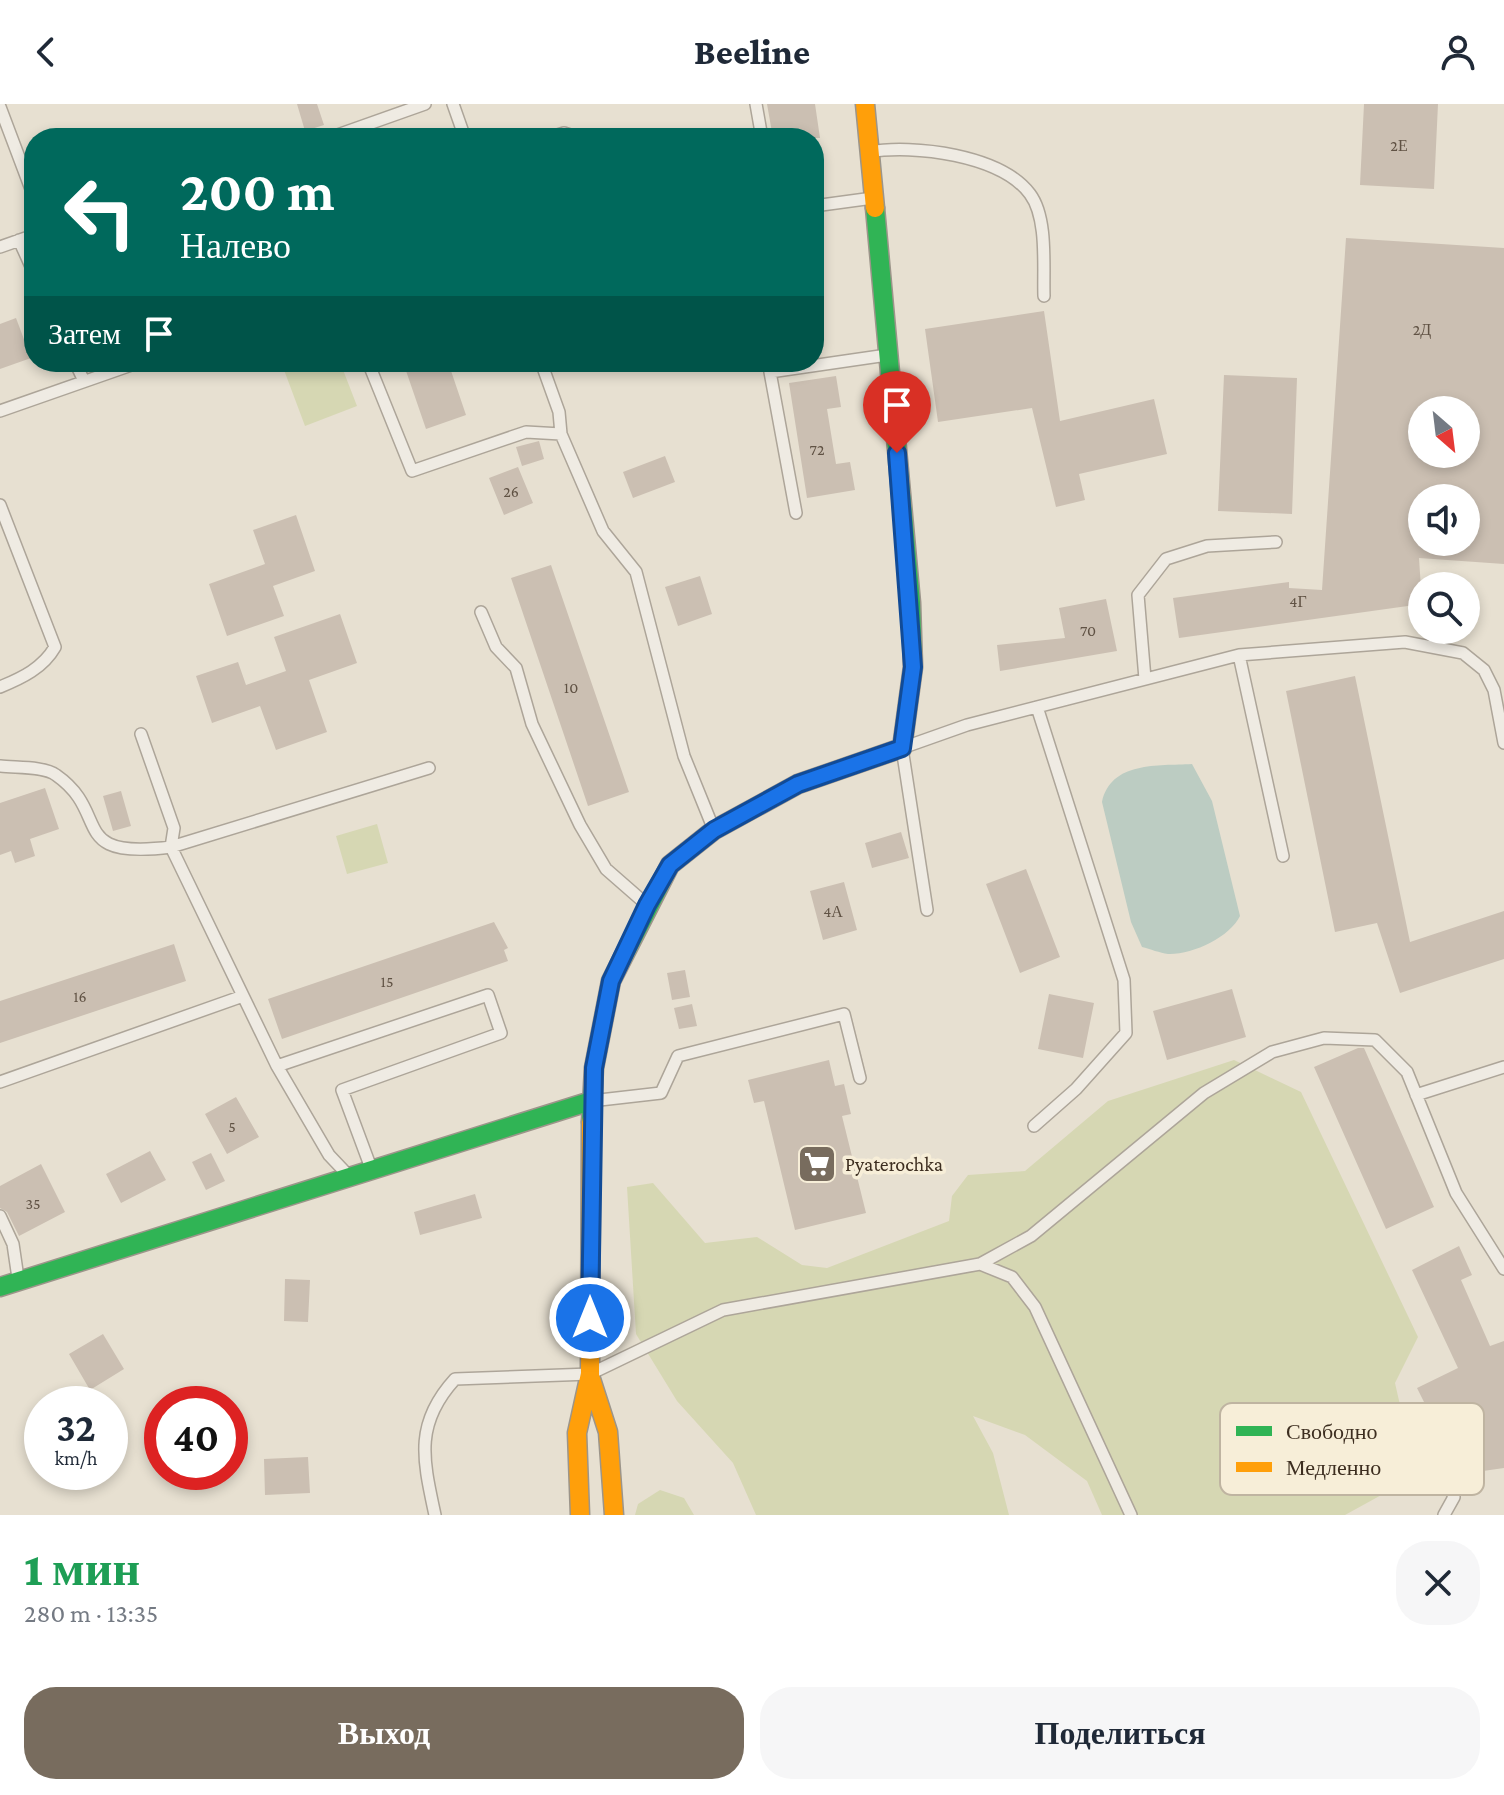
<!DOCTYPE html>
<html lang="ru">
<head>
<meta charset="utf-8">
<style>
	body { margin:0; font-family:"Crimson Pro",serif; background:#f6f6f7; color:#1f2937; height:100vh; display:flex; flex-direction:column; font-size:30px; white-space:nowrap }
	* { box-sizing:border-box; margin:0 }
	p { font-size:26px; color:#747a83 }
	.icon { flex:none; width:44px; height:44px; fill:none; stroke:currentColor; stroke-width:2; stroke-linecap:round; stroke-linejoin:round }
	.map { position:relative; height:1411px; overflow:hidden }
	.panel { display:flex; flex-direction:column; background:#fff; flex:1 }
	.panel>* { flex:none }
	.guide { position:absolute; left:24px; top:24px; width:800px; height:244px; border-radius:32px; box-shadow:0 4px 12px #0003; background:#00695c; color:#fff; overflow:hidden }
	.needle { width:52px; rotate:152deg }
	.tools { position:absolute; left:1408px; top:292px; display:grid; gap:16px }
	.tools a { display:grid; place-items:center; width:72px; height:72px; border-radius:50%; background:#fff; box-shadow:0 4px 12px #0003; font-size:40px }
	.speed { position:absolute; left:24px; top:1282px; display:flex; gap:16px; font-size:40px; font-weight:700; text-align:center }
	.speed>* { display:grid; place-content:center; width:104px; height:104px; border-radius:50%; background:#fff; box-shadow:0 4px 12px #0003; line-height:1 }
	.speed small { font-size:20px; font-weight:400 }
	.speed .limit { border:12px solid #d22; background:#fff; color:#111 }
	.pin { position:absolute; display:grid; place-items:center; width:68px; height:68px; color:#fff; margin:-82px -34px; border-radius:50% 50% 50% 0; rotate:-45deg; box-shadow:0 0 8px #0007 }
	.pin .icon { rotate:45deg }
	.me { position:absolute; width:88px; margin:-44px; rotate:0deg; stroke-linejoin:round; filter:drop-shadow(0 0 6px #0008) }
	.turn { display:flex; align-items:center; gap:28px; height:168px; padding:0 24px; font-size:36px }
	.turn .icon { width:104px; height:104px; stroke-width:2.5 }
	.turn b { display:block; font-size:56px; line-height:68px }
	.then { display:flex; align-items:center; height:76px; padding:0 24px; background:#0003; gap:16px; font-size:30px }
	.round { display:grid; place-items:center; flex:none; width:84px; height:84px; border-radius:32px; background:#f6f6f7 }
	.overview { display:flex; align-items:center; justify-content:space-between; height:136px; padding:0 24px }
	h1 { font-size:48px; font-weight:800; line-height:60px; color:#1e9e55 }
	.button { display:flex; gap:16px; margin-top:auto; padding:16px 24px }
	.button a { flex:1; height:92px; border-radius:32px; background:#786c5e; color:#fff; font-size:32px; font-weight:800; line-height:92px; text-align:center }
	.button a+a { background:#f6f6f7; color:#1f2937 }
	header { display:flex; justify-content:space-between; align-items:center; height:104px; padding:0 24px; background:#fff; font-size:36px; font-weight:800 }
	.map>svg:first-child { display:block }
	.green { fill:#d6d7b3 }
	.water { fill:#bcccc2 }
	.building { fill:#cbbfb2; fill-rule:evenodd }
	.lines { fill:none; stroke-linecap:round; stroke-linejoin:round }
	.lane-casing { stroke:#ada599; stroke-width:14 }
	.fast-casing { stroke:#9c958a; stroke-width:21 }
	.slow-casing { stroke:#9c958a; stroke-width:21 }
	.lane { stroke:#efebe3; stroke-width:11 }
	.fast { stroke:#30b455; stroke-width:18 }
	.slow { stroke:#ff9f0a; stroke-width:18 }
	.route-casing { stroke:#114b97; stroke-width:20 }
	.route { stroke:#1a73e8; stroke-width:14 }
	.labels { text-anchor:middle; dominant-baseline:central; stroke-width:7; stroke-linejoin:round; paint-order:stroke }
	.number-label { font-size:16px; fill:#605244 }
	.poi-label { font-size:20px; fill:#3d2e20; stroke:#f7eed8; text-anchor:start }
	.key { fill:#f7eed8; stroke:#bfb4a1; stroke-width:2 }
	.key-label { font-size:22px; fill:#3d2e20 }
</style>
</head>
<body>
<header><svg class="icon" aria-label="back" viewBox="0 0 24 24"><path d="M15 5l-7 7 7 7"/></svg>Beeline<svg class="icon" aria-label="person" viewBox="0 0 24 24"><circle cx="12" cy="8" r="4"/><path d="M4 21q1-7 8-7t8 7"/></svg></header>
<div class="map">
<svg width="1504" height="1411" viewBox="0 0 1504 1411">
	<rect width="100%" height="100%" fill="#e7e0d1"/>
	<!-- green -->
	<path class="green" d="M281,258H340L357,302L305,322Z
		M377,720L388,759L347,770L336,732Z
		M1234,956L1301,988L1418,1233L1395,1279L1412,1354L1405,1378L1345,1411H1102L1087,1377L1025,1331L973,1312L993,1349L1009,1411H756L733,1359L677,1297L636,1230L627,1083L653,1079L705,1139L757,1133L802,1161L827,1164L949,1117L952,1092L968,1071L1025,1067L1108,997Z
		M660,1386L684,1394L694,1411H635L638,1400Z"/>
	<!-- water -->
	<path class="water" d="M1192,660L1212,697L1240,812C1230,833 1192,851 1168,850C1160,849 1150,845 1142,843L1131,818L1102,698C1111,657 1158,662 1192,660Z"/>
	<!-- building -->
	<path class="building" d="M297,0H317L324,21L305,27Z
		M767,0H815L820,34H773Z
		M1364,0H1438L1434,85L1360,81Z
		M1346,134L1504,144V460L1419,454L1422,500L1179,534L1173,494L1289,478V484L1322,486ZM1422,306H1466V350H1422ZM1422,394H1466V438H1422Z
		M1044,207L1060,317L1154,295L1167,350L1079,370L1085,396L1056,403L1032,304L938,318L925,225Z
		M16,214L31,254L0,265V220Z
		M403,258H448L466,311L426,325Z
		M1224,271L1297,274L1292,410L1218,407Z
		M836,272L841,303L827,305L836,360L850,358L855,386L807,394L789,279Z
		M539,337L544,355L522,362L516,343Z
		M665,352L675,378L633,394L623,368Z
		M518,363L533,399L504,411L489,374Z
		M296,411L315,467L273,482L284,512L227,532L209,480L265,460L253,426Z
		M551,461L629,688L588,702L511,474Z
		M700,472L712,510L678,522L665,483Z
		M1106,495L1117,547L1000,567L997,541L1065,534L1059,504Z
		M340,510L357,559L309,576L327,628L276,646L260,602L212,619L196,572L238,558L246,581L286,567L274,533Z
		M1355,572L1410,838L1504,807V855L1400,889L1377,819L1335,828L1286,587Z
		M45,684L59,725L30,735L35,752L15,759L11,747L0,751V699Z
		M121,687L131,722L113,727L103,692Z
		M901,728L909,754L872,764L865,739Z
		M1026,765L1060,853L1020,869L986,780Z
		M844,778L857,826L823,836L810,787Z
		M494,818L508,844L504,846L508,857L282,935L268,895Z
		M174,840L186,877L0,939V897Z
		M685,866L690,893L672,896L667,869Z
		M1232,885L1246,933L1167,956L1153,907Z
		M1049,890L1094,899L1083,954L1038,945Z
		M692,900L697,922L679,925L674,904Z
		M1358,944H1364L1434,1103L1386,1125L1314,963Z
		M829,956L835,982L844,980L851,1010L842,1012L866,1109L795,1126L764,997L754,999L748,976Z
		M236,993L259,1033L227,1050L205,1010Z
		M150,1047L166,1076L121,1099L106,1070Z
		M211,1049L225,1077L206,1086L192,1058Z
		M41,1060L65,1108L19,1132L7,1108L0,1104V1082Z
		M475,1090L482,1114L420,1131L414,1108Z
		M1459,1142L1472,1171L1461,1176L1490,1242L1504,1237V1364L1483,1367L1459,1354L1453,1356L1417,1284L1458,1264L1412,1166Z
		M285,1175L310,1176L308,1218L284,1217Z
		M103,1230L124,1265L90,1286L69,1250Z
		M308,1353L310,1389L265,1391L264,1355Z"/>
	<g class="lines">
		<defs>
			<path id="lane" d="M453,0L465,34
				M756,0L762,34
				M0,3L34,93
				M329,34L425,0
				M548,34L564,29L579,34
				M869,48C913,40 1001,51 1030,90C1048,114 1043,163 1044,192
				M814,102L873,94
				M19,136L34,169
				M0,143L34,131
				M75,258L84,277
				M368,258L412,367L526,328L561,330
				M541,258L559,308L561,330L603,427L636,468L684,652L714,726
				M0,307L140,258
				M0,401L55,543C43,564 22,574 0,583
				M796,409L770,268L887,251
				M481,508L496,543L516,564L532,620L580,721L606,765L646,800
				M1239,551L1283,752
				M1145,575L1138,491L1166,455L1207,442L1276,438
				M141,630L174,724L171,743L277,962L329,1051L347,1070
				M0,662C15,664 44,662 56,671C112,710 66,756 171,743L429,664
				M927,806L902,644L967,621L1239,551L1405,538L1463,549L1484,566L1494,586L1504,639
				M277,962L488,891L501,929L342,986L371,1064
				M0,978L243,892
				M1416,991L1504,963
				M591,997L661,989L678,952L844,910L860,974
				M1034,1022L1076,985L1126,929L1124,876L1037,603
				M0,1112L13,1140L18,1174
				M980,1160L1031,1132L1204,989L1272,948L1324,934L1375,936L1407,968L1456,1089L1504,1165
				M1426,1331L1454,1393L1444,1411
				M435,1411C423,1355 414,1320 455,1275L590,1270L723,1206L980,1160L1012,1173L1035,1203L1131,1411"/>
			<path id="fast" d="M591,1018L594,964L611,877L670,761L714,726L798,680L902,644L913,563L911,499L875,104
				M0,1183L591,997"/>
			<path id="slow" d="M865,0L875,104
				M590,1272L608,1328L614,1411
				M580,1411L577,1329L590,1270L591,1018"/>
		</defs>
		<!-- lane casing -->
		<use href="#lane" class="lane-casing"/>
		<!-- fast casing -->
		<use href="#fast" class="fast-casing"/>
		<!-- slow casing -->
		<use href="#slow" class="slow-casing"/>
		<!-- lane -->
		<use href="#lane" class="lane"/>
		<!-- fast -->
		<use href="#fast" class="fast"/>
		<!-- slow -->
		<use href="#slow" class="slow"/>
	</g>
	<g class="lines">
		<defs>
			<path id="route" d="M590,1214L594,964L611,877L647,801L670,761L714,726L798,680L902,644L913,563L897,349"/>
		</defs>
		<!-- route casing -->
		<use href="#route" class="route-casing"/>
		<!-- route -->
		<use href="#route" class="route"/>
	</g>
	<!-- icons -->
	<defs>
		<symbol id="supermarket-square" viewBox="-11 -11 22 22"><rect x="-9" y="-9" width="18" height="18" rx="4" fill="#786c5e" stroke="#f7eed8"/><path d="M-6-5.5h2.5l.6 2H6L4.5 2H-2.5L-4.4-4H-6ZM-1.5 3.2a1.3 1.3 0 1 0 .1 0ZM3 3.2a1.3 1.3 0 1 0 .1 0Z" fill="#fff"/></symbol>
	</defs>
	<g fill-rule="evenodd">
		<use href="#supermarket-square" x="795" y="1038" width="44" height="44"/>
	</g>
	<g class="labels">
		<!-- number labels -->
		<g class="number-label">
			<text x="1399" y="41">2Е</text>
			<text x="1422" y="225">2Д</text>
			<text x="817" y="345">72</text>
			<text x="511" y="387">26</text>
			<text x="1298" y="497">4Г</text>
			<text x="1088" y="526">70</text>
			<text x="571" y="583">10</text>
			<text x="833" y="807">4А</text>
			<text x="387" y="877">15</text>
			<text x="80" y="892">16</text>
			<text x="232" y="1022">5</text>
			<text x="33" y="1099">35</text>
		</g>
		<!-- poi labels -->
		<g class="poi-label">
			<text x="845" y="1060">Pyaterochka</text>
		</g>
	</g>
	<!-- legend -->
	<rect x="1220" y="1299" width="264" height="92" rx="12" class="key"/>
	<rect x="1236" y="1322" width="36" height="10" fill="#30b455"/>
	<rect x="1236" y="1358" width="36" height="10" fill="#ff9f0a"/>
	<g class="key-label">
		<text x="1286" y="1335">Свободно</text>
		<text x="1286" y="1371">Медленно</text>
	</g>
</svg>
<div class="tools">
<a><svg class="needle" viewBox="-14 -14 28 28"><path d="M0-13l5 13h-10z" fill="#e53935"/><path d="M0 13l5-13h-10z" fill="#747a83"/></svg></a>
<a><svg class="icon" aria-label="sound" viewBox="0 0 24 24"><path d="M4 9h4l5-4v14l-5-4H4zM17 9q2 3 0 6"/></svg></a>
<a><svg class="icon" aria-label="search" viewBox="0 0 24 24"><circle cx="10" cy="10" r="6"/><path d="M15 15l6 6"/></svg></a>
</div>
<div class="speed"><div>32<small>km/h</small></div><div class="limit">40</div></div>
<div class="pin" style="left:897px;top:349px;background:#d93025"><svg class="icon" aria-label="arrive" viewBox="0 0 24 24"><path d="M6 21V4h12l-3 4 3 4H6"/></svg></div>
<svg class="me" style="left:590px;top:1214px" viewBox="-20 -20 40 40"><circle r="17" fill="#1a73e8" stroke="#fff" stroke-width="3"/><path d="M0-11L8 9 0 5-8 9z" fill="#fff"/></svg>
<div class="guide">
<div class="turn"><svg class="icon" aria-label="left" viewBox="0 0 24 24"><path d="M17 20v-9H6M10 6l-5 5 5 5"/></svg><div><b>200 m</b>Налево</div></div>
<div class="then">Затем<svg class="icon" aria-label="arrive" viewBox="0 0 24 24"><path d="M6 21V4h12l-3 4 3 4H6"/></svg></div>
</div>
</div>
<section class="panel">
<div class="overview"><div><h1>1 мин</h1><p>280 m · 13:35</p></div><a class="round"><svg class="icon" aria-label="close" viewBox="0 0 24 24"><path d="M6 6l12 12M18 6L6 18"/></svg></a></div>
<div class="button"><a>Выход</a><a>Поделиться</a></div>
</section>
</body>
</html>
